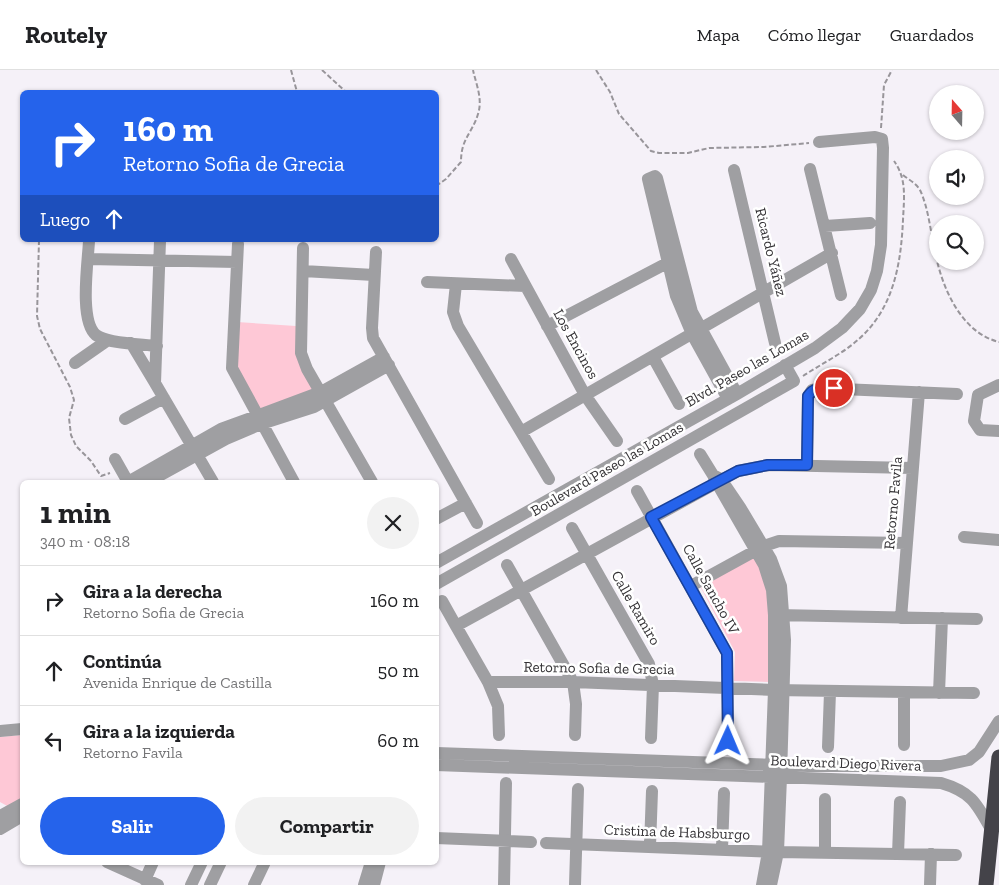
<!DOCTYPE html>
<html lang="es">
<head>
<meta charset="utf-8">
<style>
	body { margin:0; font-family:"Zilla Slab",serif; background:#f2f2f2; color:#202124; height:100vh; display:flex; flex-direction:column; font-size:19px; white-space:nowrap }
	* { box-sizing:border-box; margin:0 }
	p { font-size:16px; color:#757577 }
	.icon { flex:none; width:28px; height:28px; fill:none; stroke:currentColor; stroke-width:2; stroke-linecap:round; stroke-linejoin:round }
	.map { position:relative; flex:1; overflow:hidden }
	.drawer { position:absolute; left:20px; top:410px; width:419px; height:385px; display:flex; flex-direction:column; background:#fff; border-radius:8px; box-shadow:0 1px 4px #0004 }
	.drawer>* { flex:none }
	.hud { position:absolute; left:20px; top:20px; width:419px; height:152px; border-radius:8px; box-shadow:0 1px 4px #0004; background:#2563eb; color:#fff; overflow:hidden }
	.needle { width:32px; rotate:340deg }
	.buttons { position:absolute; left:929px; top:15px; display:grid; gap:10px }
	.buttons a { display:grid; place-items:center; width:55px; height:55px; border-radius:50%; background:#fff; box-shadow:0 1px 4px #0004; font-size:25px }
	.pin { position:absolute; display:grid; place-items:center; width:42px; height:42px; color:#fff; margin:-21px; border:2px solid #fff; border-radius:50%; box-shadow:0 1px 5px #0007 }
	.me { position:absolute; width:55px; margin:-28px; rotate:1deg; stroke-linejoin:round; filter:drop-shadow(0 0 4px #0008) }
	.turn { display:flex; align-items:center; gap:18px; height:105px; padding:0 20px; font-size:22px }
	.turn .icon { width:65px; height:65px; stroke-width:2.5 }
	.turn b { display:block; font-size:35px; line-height:42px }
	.then { display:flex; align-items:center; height:48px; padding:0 20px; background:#0003; gap:10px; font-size:19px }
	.round { display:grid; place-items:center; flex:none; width:52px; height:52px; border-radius:26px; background:#f2f2f2 }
	.headline { display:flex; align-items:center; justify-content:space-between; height:85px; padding:0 20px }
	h1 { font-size:30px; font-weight:700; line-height:38px }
	.action { display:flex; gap:10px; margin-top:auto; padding:10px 20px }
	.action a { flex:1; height:58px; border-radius:30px; background:#2563eb; color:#fff; font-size:20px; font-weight:700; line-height:58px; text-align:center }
	.action a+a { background:#f2f2f2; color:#202124 }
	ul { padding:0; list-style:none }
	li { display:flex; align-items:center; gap:15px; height:70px; padding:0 20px; border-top:1px solid #e0e0e0 }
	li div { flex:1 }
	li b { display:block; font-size:19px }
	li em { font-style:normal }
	header { display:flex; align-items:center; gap:30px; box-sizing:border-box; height:70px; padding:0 25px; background:#fff; border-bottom:1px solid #e0e0e0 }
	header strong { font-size:24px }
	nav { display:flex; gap:28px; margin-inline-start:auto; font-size:18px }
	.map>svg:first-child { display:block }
	.green { fill:#fec8d6 }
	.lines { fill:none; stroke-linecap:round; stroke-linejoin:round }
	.path { stroke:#98959a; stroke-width:2; stroke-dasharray:5 2.5; stroke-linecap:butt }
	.minor { stroke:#9f9fa2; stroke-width:12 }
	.highway { stroke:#444349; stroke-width:15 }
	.route-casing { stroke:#184099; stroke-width:12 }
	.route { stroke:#2563eb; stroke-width:9 }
	.labels { text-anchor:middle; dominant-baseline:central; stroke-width:5; stroke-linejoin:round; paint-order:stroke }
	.street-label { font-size:15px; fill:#343235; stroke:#fff }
</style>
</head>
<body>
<header>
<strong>Routely</strong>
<nav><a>Mapa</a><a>Cómo llegar</a><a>Guardados</a></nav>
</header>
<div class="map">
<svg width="999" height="815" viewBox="0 0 999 815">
	<rect width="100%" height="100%" fill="#f5f1f8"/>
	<!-- green -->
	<path class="green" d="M237,252L296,256L313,320L259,339L235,296Z
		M757,485L767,505L770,612L734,611L735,582L700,516Z
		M22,665V730L9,737L0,732V667Z"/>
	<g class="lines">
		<!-- path -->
		<path class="path" d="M291,0L297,22
			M322,0L346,22
			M596,0L610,22L619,44L651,81L659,83H688L709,78L764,77L809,73
			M881,58L884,15L892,0
			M903,105C909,110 916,113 920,120C928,137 930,158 934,176C940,213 959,262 999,272
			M436,116L446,109L461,92C461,68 472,64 478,44C483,29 476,14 473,0
			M39,170L37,246L40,259L70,317L74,330L69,348L71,365L76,376L91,391L101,406L110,403
			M803,306C821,294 844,283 860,268C894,237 901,193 903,150C904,128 907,109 894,91"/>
		<!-- minor -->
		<path class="minor" d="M810,99L841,225
			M734,100L775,273
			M825,156L870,153
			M89,171C88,192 79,251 96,265C107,274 142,274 157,276
			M160,171L155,313L213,412
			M238,174L232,298L294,412
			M303,178L301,283L307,299L372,412
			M376,182L372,258L373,268L477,453
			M88,189L237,192
			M511,189L585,325L617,371
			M303,201L374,205
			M427,212L525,216
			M456,214L453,242L458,256L549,409
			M547,256L673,190
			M131,273L155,313
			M653,287L679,334
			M75,293L108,270
			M999,315L978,325L974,351L980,360L999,361
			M728,329L692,264L676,226L648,109L655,106L657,108L692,242L737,324
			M125,349L164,328
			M521,362L832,183
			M700,384L713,405L721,409L740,437L771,489L781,516L785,570L781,707L778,782L771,815
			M115,389L128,412
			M807,395L808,326L812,320L819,318L957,324
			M913,398L768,395L738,401L456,556L488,612H573L774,620L974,623
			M714,408L764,495L772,520L774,545V620L768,782L762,815
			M128,412L221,359L321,322L384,287
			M148,412L226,369L261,354L314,337L389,295
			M637,421L727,583L728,671
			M436,449L466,433
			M572,458L649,594L653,615L651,668
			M964,467L999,470
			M436,493L737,324L815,278L842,258L860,239L871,220L877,201L881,175L883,78L882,69L875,67L819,72
			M507,495L573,612L576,634L575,665
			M436,514L794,311L785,295
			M691,516L764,476L779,471L906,473
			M442,531L456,556
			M777,545L977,549
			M901,548L919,322
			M488,612L498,636L499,665
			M939,623L942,548
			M0,661L22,659
			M904,675V623
			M828,677L830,622
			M436,683L808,696H941L969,690L979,682L999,651
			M436,695L941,713C972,722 977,734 992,761
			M0,746L22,734
			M0,759L22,746
			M436,768L531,772
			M546,773L778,782L956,785
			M650,776L652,721
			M722,779L724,723
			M825,783V729
			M898,784L900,732
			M107,792L158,815
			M145,810L153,792
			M191,815L202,792
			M210,815L221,792
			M254,815L265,792
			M364,815L371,792
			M374,815L380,792
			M504,815L506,713
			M575,815L578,719
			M930,815L931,784"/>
		<!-- highway -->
		<path class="highway" d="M986,815L999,687"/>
	</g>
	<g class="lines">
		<defs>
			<path id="route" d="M728,671L727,583L651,447L738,401L768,395H807L808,326C815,316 823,318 834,318"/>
		</defs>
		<!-- route casing -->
		<use href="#route" class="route-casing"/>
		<!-- route -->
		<use href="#route" class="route"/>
	</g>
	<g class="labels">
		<!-- street labels -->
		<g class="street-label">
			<text transform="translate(771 182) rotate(76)">Ricardo Yáñez</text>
			<text transform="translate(576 274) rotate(61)">Los Encinos</text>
			<text transform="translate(747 298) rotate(-30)">Blvd. Paseo las Lomas</text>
			<text transform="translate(607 399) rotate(-30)">Boulevard Paseo las Lomas</text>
			<text transform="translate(893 433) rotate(-85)">Retorno Favila</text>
			<text transform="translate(711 519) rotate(61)">Calle Sancho IV</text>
			<text transform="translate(636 538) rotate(60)">Calle Ramiro</text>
			<text transform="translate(599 598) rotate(1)">Retorno Sofia de Grecia</text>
			<text transform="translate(846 693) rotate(2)">Boulevard Diego Rivera</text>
			<text transform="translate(677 762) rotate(2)">Cristina de Habsburgo</text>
		</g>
	</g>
</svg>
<div class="buttons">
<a><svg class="needle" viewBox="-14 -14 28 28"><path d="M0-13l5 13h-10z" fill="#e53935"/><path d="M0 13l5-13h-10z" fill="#757577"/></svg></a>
<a><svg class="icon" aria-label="sound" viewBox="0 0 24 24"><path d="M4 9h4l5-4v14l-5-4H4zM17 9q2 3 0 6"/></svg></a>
<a><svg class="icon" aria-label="search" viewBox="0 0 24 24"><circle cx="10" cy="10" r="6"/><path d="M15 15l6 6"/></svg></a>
</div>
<div class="pin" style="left:834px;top:318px;background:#d93025"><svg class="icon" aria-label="arrive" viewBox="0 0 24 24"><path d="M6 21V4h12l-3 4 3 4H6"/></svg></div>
<svg class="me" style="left:728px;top:671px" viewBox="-20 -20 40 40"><path d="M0-17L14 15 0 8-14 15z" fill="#2563eb" stroke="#fff" stroke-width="4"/></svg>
<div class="hud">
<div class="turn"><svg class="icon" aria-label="right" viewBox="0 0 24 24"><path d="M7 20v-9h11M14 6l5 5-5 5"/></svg><div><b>160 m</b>Retorno Sofia de Grecia</div></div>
<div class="then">Luego<svg class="icon" aria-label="ahead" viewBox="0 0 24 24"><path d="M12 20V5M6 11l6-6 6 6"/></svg></div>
</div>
<section class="drawer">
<div class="headline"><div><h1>1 min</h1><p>340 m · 08:18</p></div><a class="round"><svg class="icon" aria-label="close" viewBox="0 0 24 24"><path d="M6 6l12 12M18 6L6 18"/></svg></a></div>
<ul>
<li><svg class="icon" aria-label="right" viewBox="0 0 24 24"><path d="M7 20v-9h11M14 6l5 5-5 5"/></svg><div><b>Gira a la derecha</b><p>Retorno Sofia de Grecia</p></div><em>160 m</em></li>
<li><svg class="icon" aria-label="ahead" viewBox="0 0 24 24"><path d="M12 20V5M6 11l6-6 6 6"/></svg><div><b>Continúa</b><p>Avenida Enrique de Castilla</p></div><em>50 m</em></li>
<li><svg class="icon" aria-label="left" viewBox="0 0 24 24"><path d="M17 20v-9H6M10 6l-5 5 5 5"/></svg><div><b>Gira a la izquierda</b><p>Retorno Favila</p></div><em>60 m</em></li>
</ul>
<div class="action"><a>Salir</a><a>Compartir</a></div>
</section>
</div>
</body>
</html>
